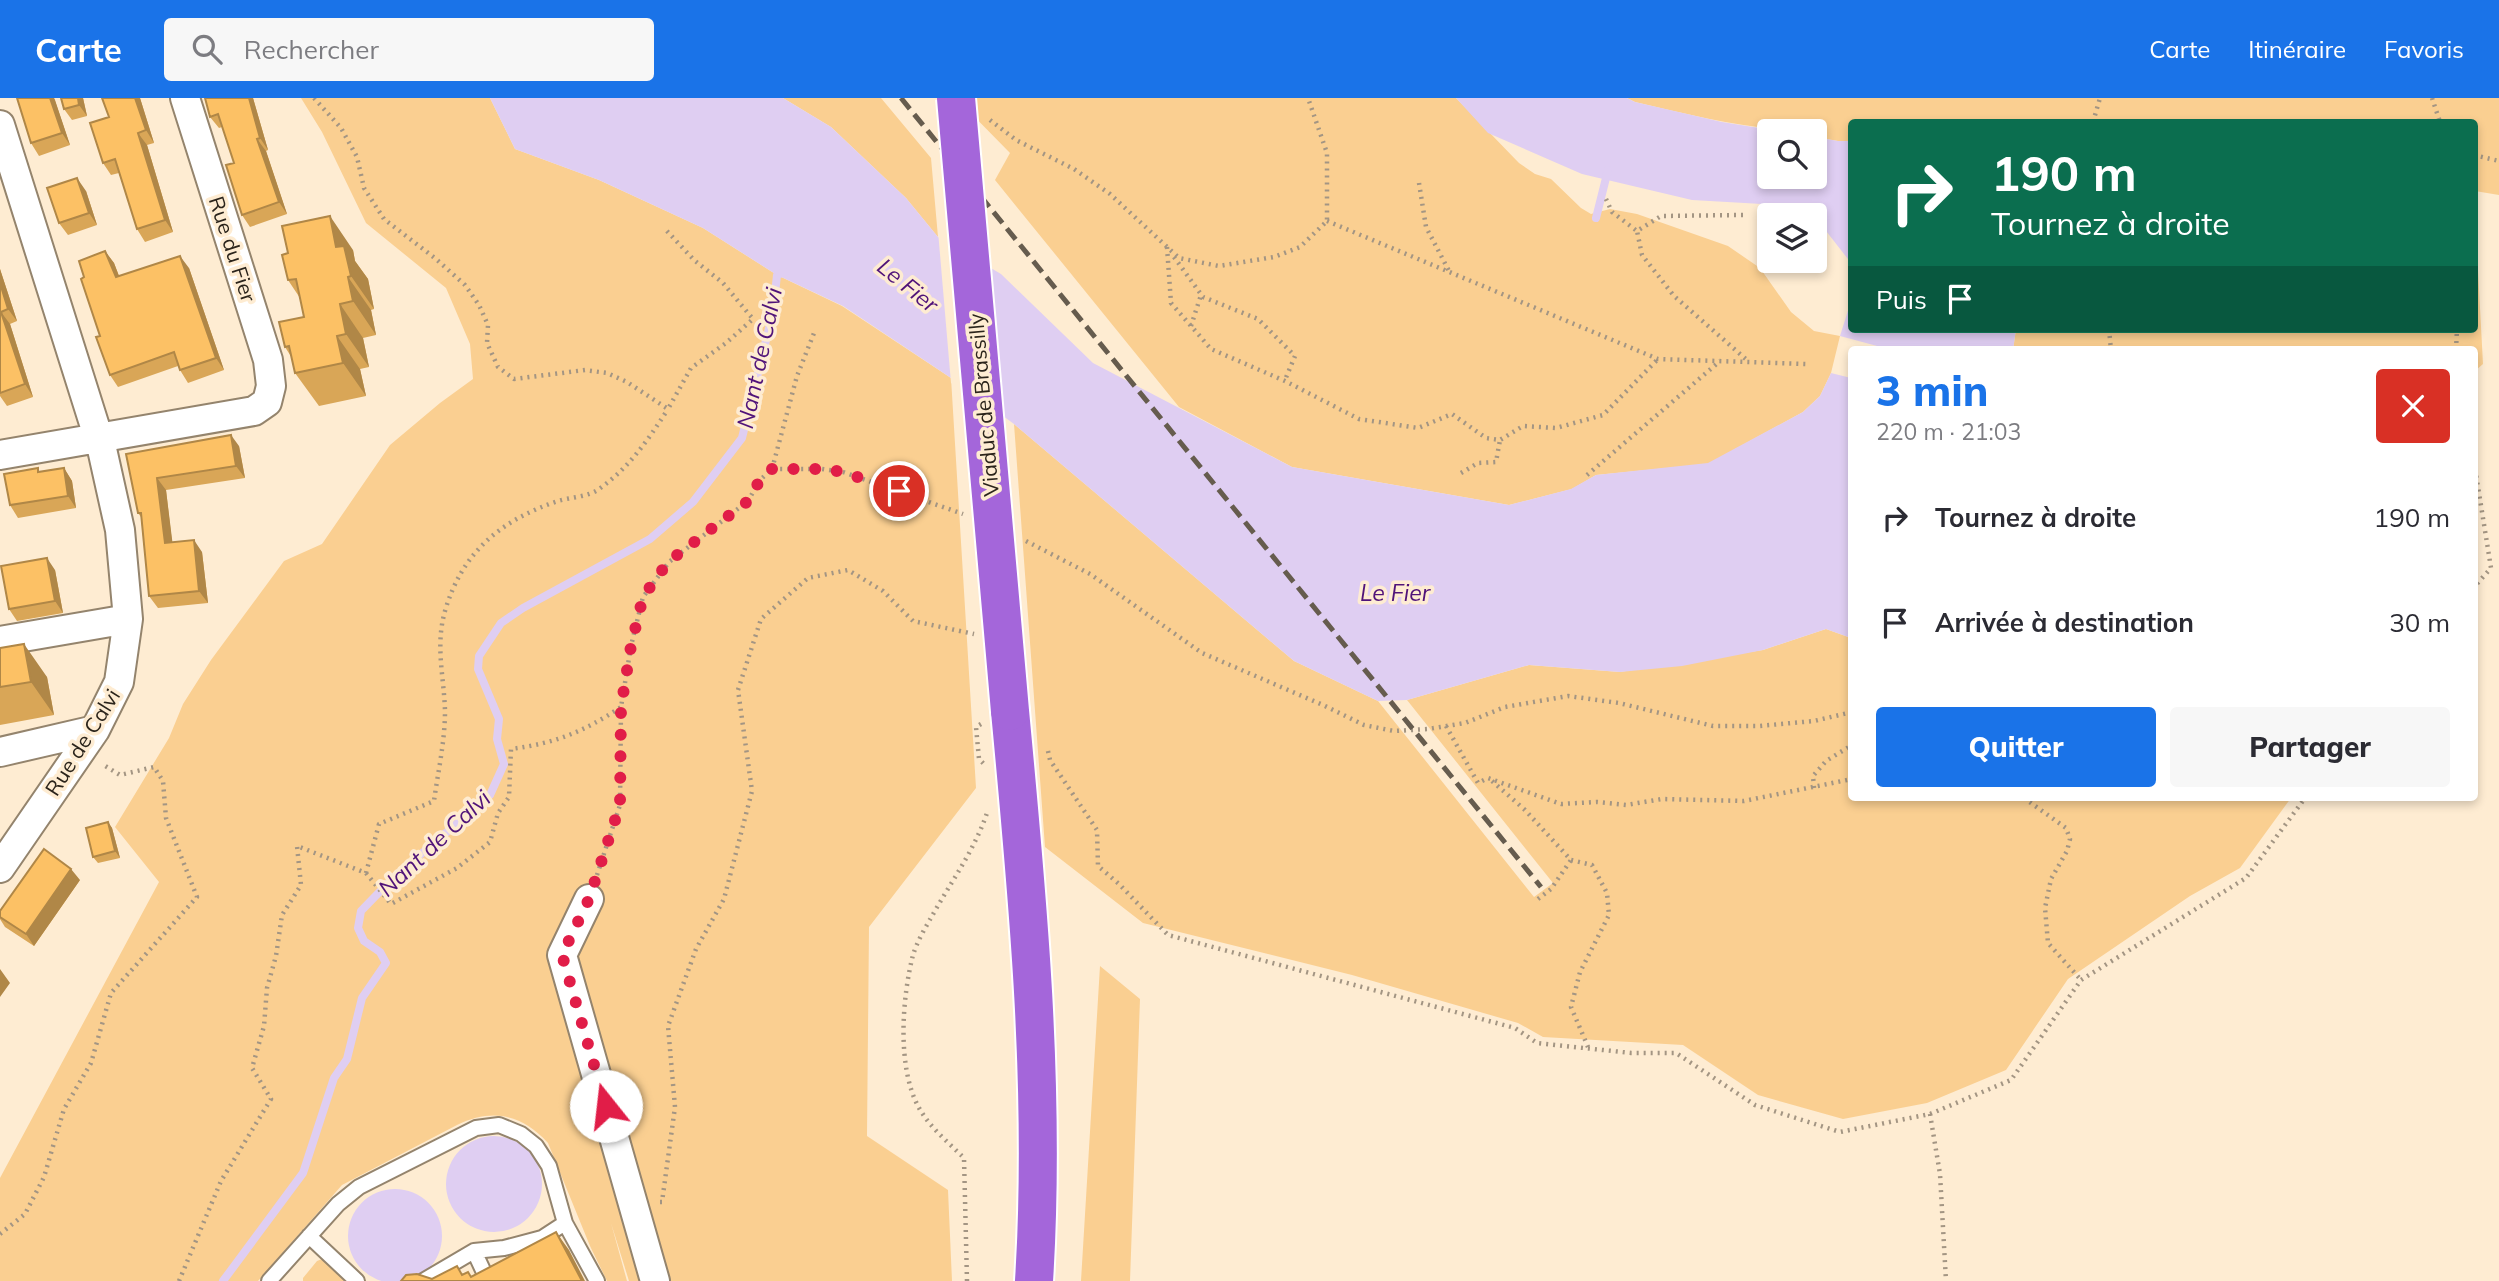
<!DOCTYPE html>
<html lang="fr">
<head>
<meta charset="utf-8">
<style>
	body { margin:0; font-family:Mulish,sans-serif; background:#f7f7f7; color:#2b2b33; height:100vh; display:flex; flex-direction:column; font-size:26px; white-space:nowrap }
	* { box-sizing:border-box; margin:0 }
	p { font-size:23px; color:#7c7c81 }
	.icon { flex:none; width:38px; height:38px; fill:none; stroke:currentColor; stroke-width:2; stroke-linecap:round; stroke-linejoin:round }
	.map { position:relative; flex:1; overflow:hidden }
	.sheet { position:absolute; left:1848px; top:248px; width:630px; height:455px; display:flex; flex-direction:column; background:#fff; border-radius:7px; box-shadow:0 4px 10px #0003 }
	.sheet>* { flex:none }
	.top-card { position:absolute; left:1848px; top:21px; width:630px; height:214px; border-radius:7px; box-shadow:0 4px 10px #0003; background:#0b6e4f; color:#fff; overflow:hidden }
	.controls { position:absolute; left:1757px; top:21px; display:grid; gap:14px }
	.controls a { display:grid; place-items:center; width:70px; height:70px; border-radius:7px; background:#fff; box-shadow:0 4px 10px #0003; font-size:35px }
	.pin { position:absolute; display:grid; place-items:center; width:60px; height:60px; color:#fff; margin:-30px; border:4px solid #fff; border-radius:50%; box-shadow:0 2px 7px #0007 }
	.me { position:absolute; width:77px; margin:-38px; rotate:344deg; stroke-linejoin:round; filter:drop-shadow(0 0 5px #0008) }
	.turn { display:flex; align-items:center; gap:24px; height:147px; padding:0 28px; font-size:32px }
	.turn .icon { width:91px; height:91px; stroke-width:2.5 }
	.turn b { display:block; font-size:49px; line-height:60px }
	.then { display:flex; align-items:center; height:66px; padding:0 28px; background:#0003; gap:14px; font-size:26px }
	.round { display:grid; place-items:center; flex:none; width:74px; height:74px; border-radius:7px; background:#f7f7f7 }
	.overview { display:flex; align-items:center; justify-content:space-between; height:119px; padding:0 28px }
	h1 { font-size:42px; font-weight:800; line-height:52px; color:#1a73e8 }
	.primary-button { display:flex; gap:14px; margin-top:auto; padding:14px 28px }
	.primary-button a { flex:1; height:80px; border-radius:7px; background:#1a73e8; color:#fff; font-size:28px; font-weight:800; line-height:80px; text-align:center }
	.primary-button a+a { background:#f7f7f7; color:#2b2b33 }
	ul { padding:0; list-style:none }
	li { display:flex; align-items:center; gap:21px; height:105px; padding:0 28px }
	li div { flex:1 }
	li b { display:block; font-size:26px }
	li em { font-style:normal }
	header { display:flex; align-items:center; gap:42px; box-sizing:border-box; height:98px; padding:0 35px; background:#1a73e8; color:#fff }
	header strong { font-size:33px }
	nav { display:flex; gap:38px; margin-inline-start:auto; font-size:24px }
	.search { width:490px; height:63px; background:#f7f7f7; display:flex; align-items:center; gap:18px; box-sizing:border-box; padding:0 24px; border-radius:7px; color:#7c7c81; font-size:26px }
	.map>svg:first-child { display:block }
	.green { fill:#facf91 }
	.water { fill:#dfcef2 }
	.pier { fill:#feecd2 }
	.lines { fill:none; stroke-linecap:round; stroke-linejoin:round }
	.stream { stroke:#dfcef2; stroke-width:8 }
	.lane-casing { stroke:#94846d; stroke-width:18 }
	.street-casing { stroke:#94846d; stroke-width:32 }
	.highway-casing { stroke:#fff; stroke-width:42 }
	.path { stroke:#a39583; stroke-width:4.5; stroke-dasharray:2 5; stroke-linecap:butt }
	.lane { stroke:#fff; stroke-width:14 }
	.street { stroke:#fff; stroke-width:28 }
	.highway { stroke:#a466da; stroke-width:38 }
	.rail { stroke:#665c4e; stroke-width:5; stroke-dasharray:14 7; stroke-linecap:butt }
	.highway-bridge-casing { stroke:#fff; stroke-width:42; stroke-linecap:butt }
	.highway-bridge { stroke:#a466da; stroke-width:38 }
	.wall { fill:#d9a657 }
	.shaded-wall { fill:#b08747 }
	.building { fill:#fcc165; stroke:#b08747; stroke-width:2 }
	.route { stroke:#e11d48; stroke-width:12; stroke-dasharray:0 21.6 }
	.labels { text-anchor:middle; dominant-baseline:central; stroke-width:7; stroke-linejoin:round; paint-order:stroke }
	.street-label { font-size:21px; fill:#2b241b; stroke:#feecd2 }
	.water-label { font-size:23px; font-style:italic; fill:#501379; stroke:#feecd2 }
</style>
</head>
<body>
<header>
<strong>Carte</strong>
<div class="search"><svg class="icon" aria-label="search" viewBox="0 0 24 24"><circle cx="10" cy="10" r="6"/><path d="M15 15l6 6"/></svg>Rechercher</div>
<nav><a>Carte</a><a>Itinéraire</a><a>Favoris</a></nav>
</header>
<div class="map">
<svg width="2499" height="1183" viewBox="0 0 2499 1183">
	<rect width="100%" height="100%" fill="#feecd2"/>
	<!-- green -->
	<path class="green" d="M301,0H490L515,51L599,82L703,130L777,177L842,208L951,280L976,690L869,829L867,1038L948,1092L952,1183H629L611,1125L627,1183H607L590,1148L548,1045C522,1016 492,1010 457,1027L342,1087L258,1183H0V1080L159,784L115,729L169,640L183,606L211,562L284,463L322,446L390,347L440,305L473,281L470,246L446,190L366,125L322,34Z
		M783,0H881L931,60L938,139L906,100L831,29Z
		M956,0H1456L1519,65L1535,76L1551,81L1581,110L1591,116L1610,111L1637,116L1728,148L1760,170L1791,214L1814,233L1840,238L1831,275L1820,298L1803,314L1708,366L1596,377L1572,391L1509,407L1292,369L1179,309L995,82L1010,55Z
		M1627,0H2499V97L2475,93L2474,24H1852L1851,43H1838L1815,39V33C1753,33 1695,18 1635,4Z
		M2475,116L2483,266L2475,273L2474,252H2013L2016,231H2474Z
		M1014,326L1294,563L1378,603L1534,799L1553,785L1407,602L1529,567L1620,574L1763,552L1826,531L1851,540L1852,700H2291L2240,770L2190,798L2068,881L2006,972L1927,1005L1843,1021L1758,997L1683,947L1543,939L1518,925L1352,877L1143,825L1045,749Z
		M1100,868L1140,901L1130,1183H1081Z
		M322,1161L348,1183H303V1180L317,1163Z"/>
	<!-- water -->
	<path class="water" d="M490,0H783L831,29L906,100L938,139L1001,176L1093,265L1292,369L1509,407L1571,391L1596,377L1708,365L1803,314L1820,298L1831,275L1851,280V540L1826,531L1763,552L1682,568L1620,574L1529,567L1407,602L1378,603L1294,563L1014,326L951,280L843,208L777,177L703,130L599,82L515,51Z
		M1456,0H1627L1635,4L1722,24L1778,33H1769V79H1815V39L1838,43H1851V165L1823,129L1815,124V117H1802L1762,106L1692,102L1582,76L1488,35Z
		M1851,203L1852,231H2016L2013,252H1892L1840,238Z
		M446 1086a48 48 0 1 1 96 0a48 48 0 1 1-96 0Z
		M348 1138a47 47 0 1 1 94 0a47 47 0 1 1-94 0Z"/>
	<!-- pier -->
	<path class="pier" d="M938,133L989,165L1003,322L951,285Z"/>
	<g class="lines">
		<!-- stream -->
		<path class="stream" d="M1596,120L1608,72
			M223,1183L303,1075L334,980L347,961L362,900L386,865L380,854L364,843L358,830L361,813L392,781L490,697L504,666L497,641L499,621L478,571L479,558L501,525L523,510L650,441L693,404L742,340L773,214L777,177L785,174"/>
		<defs>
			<path id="lane" d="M309,1138L357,1183
				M474,1153L488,1183
				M269,1183L338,1106L359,1089L476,1030L499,1027L521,1036L536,1048L549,1068L565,1125L597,1183
				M423,1183L474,1153L504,1150L542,1140L565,1125"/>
			<path id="street" d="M0,27L102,351L120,432L128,521L119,584L95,632L0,770
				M0,357L254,313L267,304L271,288L268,262L185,0
				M0,543L128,521
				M0,654L95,632
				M589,801L562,857L655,1183"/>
			<path id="highway" d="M1010,613C1028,802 1046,994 1034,1183"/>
		</defs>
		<!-- lane casing -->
		<use href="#lane" class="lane-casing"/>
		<!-- street casing -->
		<use href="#street" class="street-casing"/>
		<!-- highway casing -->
		<use href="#highway" class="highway-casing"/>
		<!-- path -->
		<path class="path" d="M314,0L341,30L357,59L364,90L384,121L436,161L465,187L479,207L488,227L487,245L498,269L514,281L585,272L607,275L627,284L668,311L691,270L726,245L753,221L723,185L694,162L666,132
			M2432,0L2440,24
			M990,22L1016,42L1074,71L1110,96L1179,160L1219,168L1274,159L1300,149L1327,123V55L1308,0
			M2093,24L2100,0
			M2474,57L2499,63
			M1419,85L1426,129L1449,173
			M1606,101L1612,114L1637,133
			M1743,117L1661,118L1637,133L1642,157L1674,198L1748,263
			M1327,123L1658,261L1806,266
			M1167,149L1171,205L1211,251L1285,283L1359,321L1418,330L1452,316L1486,340L1500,342L1523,328L1556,330L1603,317L1658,261
			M1174,159L1203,199L1258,221L1295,258L1285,282
			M1191,228L1201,197
			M2109,231L2111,252
			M2456,252L2457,231
			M2474,364L2491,470L2474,489
			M772,371L797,278L814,235
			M1461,375L1478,365L1496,364L1500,342
			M1587,377L1720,263
			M1026,443L1090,476L1202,555L1323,607L1364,627L1394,633L1428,631L1465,625L1505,609L1568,598L1619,605L1713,628H1759L1814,623L1852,614
			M981,626L976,629L979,661L984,666
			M1446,628L1478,685L1488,680L1561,706L1597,704L1626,707L1662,701L1744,703L1852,681
			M1048,653L1050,662L1097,732L1098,768L1119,786L1168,837L1515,930L1537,945L1631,955H1676L1755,1007L1840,1034L1930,1016L2011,982L2081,882L2246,780L2305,700
			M1492,683L1525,712L1571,762L1592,767L1607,795L1609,817L1580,874L1571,909L1588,949
			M1814,690L1813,678L1826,663L1852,647
			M2024,700L2066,730L2070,741L2067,753L2051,781L2045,810L2048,845L2081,882
			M366,775L391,806L457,770L490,744L498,715L509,699L511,651C556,645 583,634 621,609
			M597,777L620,707L621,609L631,548L643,499L669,464L748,403L760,382L772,371H822L843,374L963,416
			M1538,801L1551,791L1571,762
			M1930,1016L1940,1076L1946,1183
			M660,1104H662L675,1009L668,928L696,851L724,801L752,693L738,592L761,521L808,480L848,472L883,493L913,523L974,536
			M0,1136L25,1116L44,1079L64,1011L91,965L111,895L197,799L166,720L163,683L154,669L120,677L102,666
			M179,1183L221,1083L271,1001L252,970L264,928L267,890L276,858L282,817L301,787L297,748L366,775L379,726L434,703C438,674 445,643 445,613C444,578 435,548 445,513C462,454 501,422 558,403C571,399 588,399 599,391C629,370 648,342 668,311
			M967,1183L964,1060C948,1044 929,1029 918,1008C897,968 902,900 913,857C917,844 925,830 932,818C951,784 974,753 987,715"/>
		<!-- lane -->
		<use href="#lane" class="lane"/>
		<!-- street -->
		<use href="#street" class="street"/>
		<!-- highway -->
		<use href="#highway" class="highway"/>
		<!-- rail -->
		<path class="rail" d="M901,0L1541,789"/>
		<defs>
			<path id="highway-bridge" d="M956,0L1010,613"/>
		</defs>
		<!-- highway-bridge casing -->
		<use href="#highway-bridge" class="highway-bridge-casing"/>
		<!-- highway-bridge -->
		<use href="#highway-bridge" class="highway-bridge"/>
	</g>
	<!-- wall -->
	<path class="wall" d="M18,0H54L70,47L39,58L31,45Z
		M61,0H83L87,18L72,22L64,11Z
		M102,0H140L154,45L147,47L173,134L145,144L137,131L119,75L111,77L103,65L109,19Z
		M205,0H253L268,52L266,53L287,116L250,129L242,117L234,65L222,29L219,30L210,19Z
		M86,93L97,127L68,137L59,125Z
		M353,152L355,163L368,181L374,211L371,212L376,237L363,240L369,269L360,271L366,298L319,308L295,275L292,260L285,249L304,219L300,200L288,182V155Z
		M105,153L114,165L119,178L189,170L224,272L188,285L180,272L178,268L118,289L110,277L84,179Z
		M0,171L17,223L10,226L33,299L7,308L0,298Z
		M239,348L245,380L166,392L172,444L202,454L208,505L158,510L149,498L141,419L138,415L126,356Z
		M64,370L72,383L76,410L18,420L10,407L40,374Z
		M55,472L63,515L17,523L9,511Z
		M0,550L47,579L54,617L0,627Z
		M108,724L112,730L120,760L98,765L93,759Z
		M80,782L34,848L5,829L0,821V813Z"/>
	<!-- shaded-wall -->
	<path class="shaded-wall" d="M50,0H54L55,2L70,47L62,35Z
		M78,0H83L87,18L79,7Z
		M135,0H140L154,45L146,32Z
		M249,0H253L268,52L260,40Z
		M138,35L147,47L173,134L165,122Z
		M257,41L266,53L287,116L279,104Z
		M77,80L86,93L97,127L89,115Z
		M330,118L353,152L355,163L368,181L374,211L351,178L336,149Z
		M105,153L114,165L124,191L116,179Z
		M180,158L189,170L224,272L216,260Z
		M0,171L17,223L8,211L0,185Z
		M348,179L371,212L376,237L353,203Z
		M340,206L363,240L369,269L346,236Z
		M1,214L10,226L33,299L25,286Z
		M337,238L360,271L366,298L343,265Z
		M231,337L239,348L245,380L236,368Z
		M64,370L72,383L76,410L68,398Z
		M157,380L166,392L174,457L165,445Z
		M194,442L202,454L208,505L199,493Z
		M47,460L55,472L63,515L55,503Z
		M24,546L47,579L54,617L31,584Z
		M108,724L112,730L120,760L115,753Z
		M71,771L80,782L34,848L26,836Z
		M0,871L10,885L0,899Z
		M556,1134L569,1152L585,1183H582Z"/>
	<!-- building -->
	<path class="building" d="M17,0H50L62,35L31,45Z
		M61,0H78L79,7L64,11Z
		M102,0H135L146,32L138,35L165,122L137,131L115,61L103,65L90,25L109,19Z
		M205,0H249L260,40L257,41L279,104L242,117L226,67L234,65L218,16L210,19Z
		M77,80L89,115L59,125L47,90Z
		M330,118L336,149L344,148L351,178L348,179L353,203L340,206L346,236L337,238L343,265L295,275L289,248L285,249L279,224L304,219L296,181L288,182L282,157L288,155L282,128Z
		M105,153L116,179L180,158L216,260L180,272L174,254L110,277L96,239L100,238L81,181L84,179L79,163Z
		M0,185L8,211L1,214L25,286L0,295Z
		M231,337L236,368L157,380L165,445L194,442L199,493L149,498L141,415H138L126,356Z
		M38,370V374L64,370L68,398L10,407L4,376Z
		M47,460L55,503L9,511L1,468Z
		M24,546L31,584L0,589V550Z
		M108,724L115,753L93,759L86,730Z
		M44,751L71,771L26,836L0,819V813Z
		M556,1134L582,1183H401L406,1177L417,1176L432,1181L457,1168L462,1177L468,1174L471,1179Z"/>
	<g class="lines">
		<!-- route -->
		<path class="route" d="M606,1008L562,857L589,801L620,707L621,609L631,548L643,499L668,464L748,403L760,382L772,371H822L843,374L899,393"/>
	</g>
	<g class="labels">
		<!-- street labels -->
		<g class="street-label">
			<text transform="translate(233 151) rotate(72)">Rue du Fier</text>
			<text transform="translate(983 307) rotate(-95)">Viaduc de Brassilly</text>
			<text transform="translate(82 644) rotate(-58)">Rue de Calvi</text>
		</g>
		<!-- water labels -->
		<g class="water-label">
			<text transform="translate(908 187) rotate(39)">Le Fier</text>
			<text transform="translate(759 260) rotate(-78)">Nant de Calvi</text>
			<text x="1395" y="494">Le Fier</text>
			<text transform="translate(434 745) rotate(-43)">Nant de Calvi</text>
		</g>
	</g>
</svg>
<div class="controls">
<a><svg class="icon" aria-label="search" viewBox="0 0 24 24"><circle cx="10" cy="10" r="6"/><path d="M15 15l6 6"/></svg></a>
<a><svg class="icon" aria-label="layers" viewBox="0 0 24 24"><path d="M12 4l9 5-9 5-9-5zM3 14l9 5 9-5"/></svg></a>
</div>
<div class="pin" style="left:899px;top:393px;background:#d93025"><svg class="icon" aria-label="arrive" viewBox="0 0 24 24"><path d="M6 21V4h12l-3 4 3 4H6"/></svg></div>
<svg class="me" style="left:606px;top:1008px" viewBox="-20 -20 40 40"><circle r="19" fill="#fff"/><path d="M0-13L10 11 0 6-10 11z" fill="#e11d48"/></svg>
<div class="top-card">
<div class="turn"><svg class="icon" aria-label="right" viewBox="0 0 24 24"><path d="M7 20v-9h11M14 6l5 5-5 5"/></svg><div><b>190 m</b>Tournez à droite</div></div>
<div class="then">Puis<svg class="icon" aria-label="arrive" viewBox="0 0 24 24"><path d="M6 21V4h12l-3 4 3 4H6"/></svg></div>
</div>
<section class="sheet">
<div class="overview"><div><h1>3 min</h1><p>220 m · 21:03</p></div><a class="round" style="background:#d93025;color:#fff"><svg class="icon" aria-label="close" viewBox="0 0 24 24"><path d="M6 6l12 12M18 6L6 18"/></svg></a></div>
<ul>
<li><svg class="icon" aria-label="right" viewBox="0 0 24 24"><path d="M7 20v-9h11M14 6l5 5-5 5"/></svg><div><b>Tournez à droite</b></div><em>190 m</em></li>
<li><svg class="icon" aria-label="arrive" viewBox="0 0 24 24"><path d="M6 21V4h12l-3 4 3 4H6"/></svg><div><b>Arrivée à destination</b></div><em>30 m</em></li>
</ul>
<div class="primary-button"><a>Quitter</a><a>Partager</a></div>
</section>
</div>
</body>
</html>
